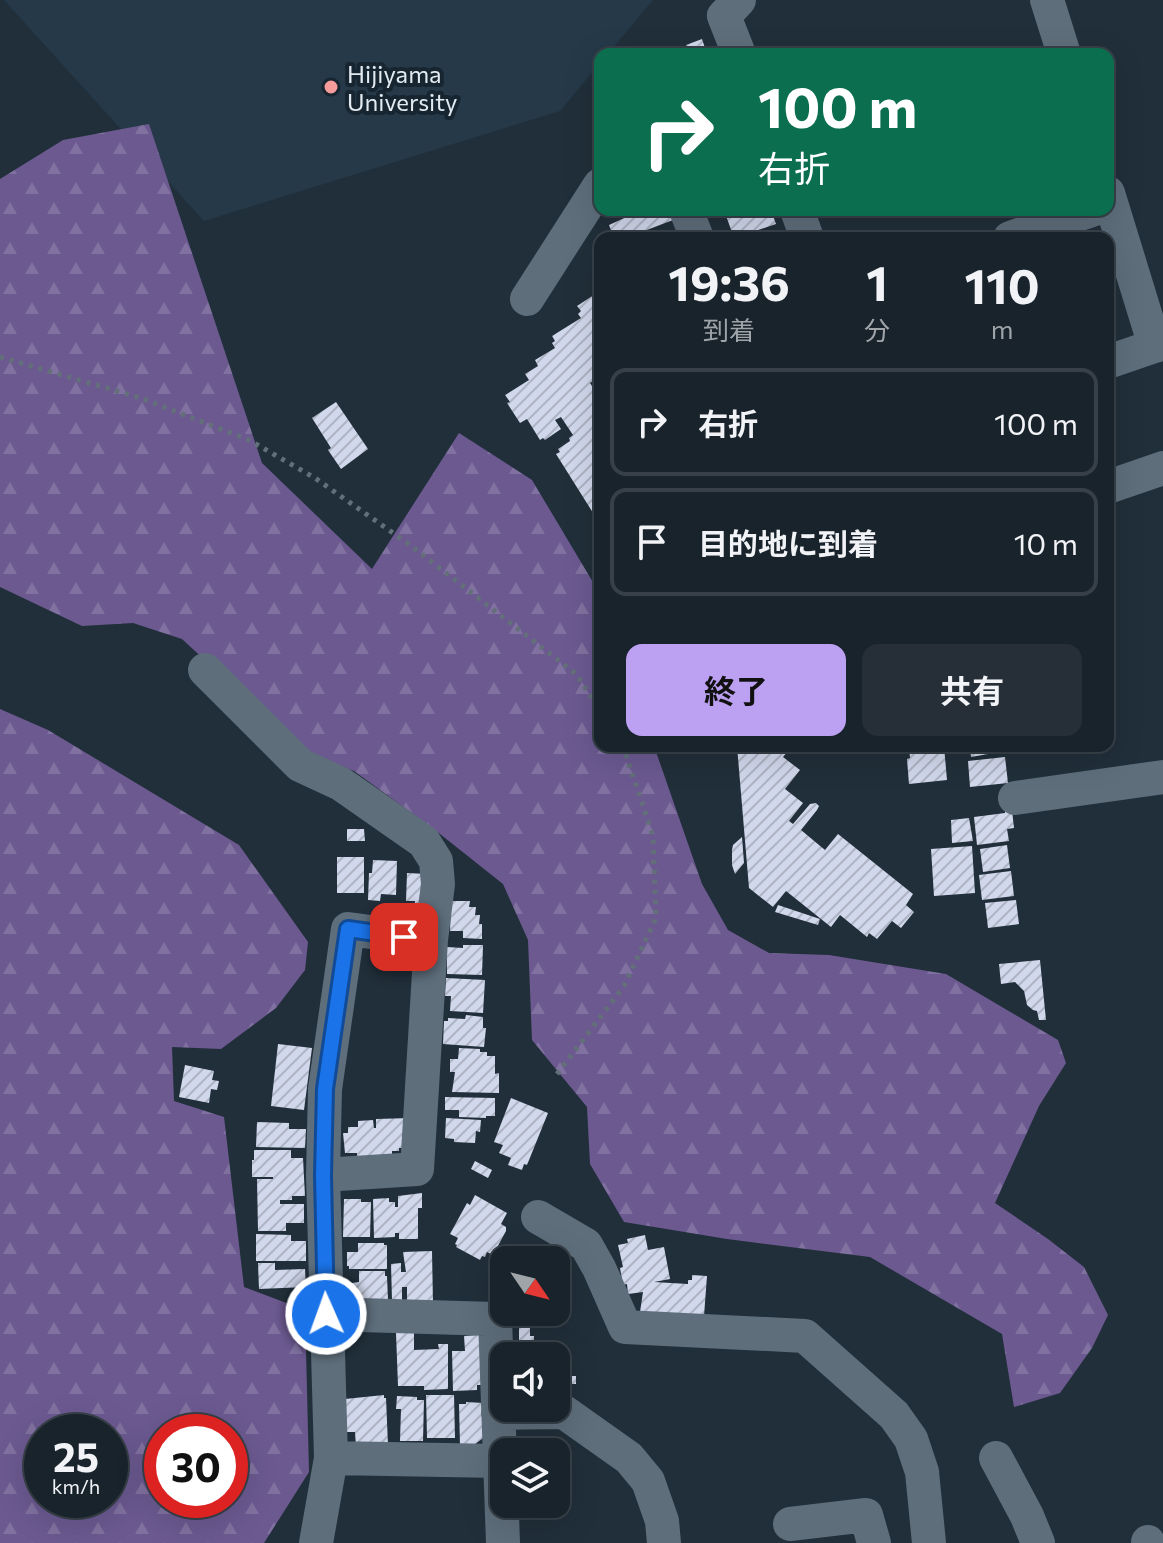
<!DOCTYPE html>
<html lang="ja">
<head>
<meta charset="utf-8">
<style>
	body { margin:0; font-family:Commissioner,"Noto Sans JP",sans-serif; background:#262f38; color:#f1f3f6; height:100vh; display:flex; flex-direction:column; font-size:30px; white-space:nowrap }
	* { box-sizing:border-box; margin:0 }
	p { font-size:26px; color:#9fa4a9 }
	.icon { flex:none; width:44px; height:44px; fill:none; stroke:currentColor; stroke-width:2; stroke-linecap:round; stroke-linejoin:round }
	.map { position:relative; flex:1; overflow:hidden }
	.sheet { position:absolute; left:594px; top:232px; width:520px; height:520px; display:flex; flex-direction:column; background:#19232c; border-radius:16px; box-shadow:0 8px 32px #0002,0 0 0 2px #374048 }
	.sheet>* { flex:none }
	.guide { position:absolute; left:594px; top:48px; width:520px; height:168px; border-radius:16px; box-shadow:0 8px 32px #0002,0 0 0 2px #374048; background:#0b6e4f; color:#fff; overflow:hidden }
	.needle { width:52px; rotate:125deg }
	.tools { position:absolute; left:490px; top:1246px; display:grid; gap:16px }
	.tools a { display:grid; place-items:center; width:80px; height:80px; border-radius:16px; background:#19232c; box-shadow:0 8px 32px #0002,0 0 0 2px #374048; font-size:40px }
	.speed { position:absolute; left:24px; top:1414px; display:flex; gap:16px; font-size:40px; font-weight:700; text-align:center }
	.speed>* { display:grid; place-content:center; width:104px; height:104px; border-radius:50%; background:#19232c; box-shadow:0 8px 32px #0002,0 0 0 2px #374048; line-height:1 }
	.speed small { font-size:20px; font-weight:400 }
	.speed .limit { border:12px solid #d22; background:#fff; color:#111 }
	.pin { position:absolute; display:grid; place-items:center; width:68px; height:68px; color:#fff; margin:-34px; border-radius:16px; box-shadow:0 4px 12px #0006 }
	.me { position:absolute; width:88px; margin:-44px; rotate:358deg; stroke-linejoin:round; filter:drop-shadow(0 0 6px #0008) }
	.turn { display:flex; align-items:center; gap:28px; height:168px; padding:0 32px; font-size:36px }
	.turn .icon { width:104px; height:104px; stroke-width:2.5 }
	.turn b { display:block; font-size:56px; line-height:68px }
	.eta { display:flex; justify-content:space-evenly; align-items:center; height:136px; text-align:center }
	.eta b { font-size:48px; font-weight:700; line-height:56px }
	.primary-button { display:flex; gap:16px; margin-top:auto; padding:16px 32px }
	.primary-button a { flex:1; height:92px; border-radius:16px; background:#bca0f2; color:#111; font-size:32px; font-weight:700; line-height:92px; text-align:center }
	.primary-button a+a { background:#262f38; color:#f1f3f6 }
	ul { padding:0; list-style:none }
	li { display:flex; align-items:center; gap:24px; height:108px; margin:0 16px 12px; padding:0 16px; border:4px solid #374048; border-radius:16px }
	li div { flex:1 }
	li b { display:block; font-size:30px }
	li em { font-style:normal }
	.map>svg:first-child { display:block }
	.built { fill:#253949 }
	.forest { fill:url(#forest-firs); fill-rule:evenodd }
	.building { fill:url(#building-hatch) }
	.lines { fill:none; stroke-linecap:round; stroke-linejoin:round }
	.path { stroke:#637079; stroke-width:5; stroke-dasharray:4 6; stroke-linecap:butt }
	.minor { stroke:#5e6e7b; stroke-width:34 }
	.route-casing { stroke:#114b97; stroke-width:20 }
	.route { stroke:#1a73e8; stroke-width:14 }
	.poi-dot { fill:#f59b9a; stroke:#172530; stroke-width:3 }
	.labels { text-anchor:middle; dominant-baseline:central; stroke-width:8; stroke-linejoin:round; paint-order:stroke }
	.poi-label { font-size:24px; fill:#e2ebf2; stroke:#172530; text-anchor:start }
</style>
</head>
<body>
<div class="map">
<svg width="1163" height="1543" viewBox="0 0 1163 1543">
	<defs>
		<pattern id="forest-firs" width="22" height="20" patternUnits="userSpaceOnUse" patternTransform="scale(2)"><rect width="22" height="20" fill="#6b5990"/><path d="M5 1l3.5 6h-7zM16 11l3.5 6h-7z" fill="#8071a0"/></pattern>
		<pattern id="building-hatch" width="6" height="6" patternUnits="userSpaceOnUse" patternTransform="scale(2)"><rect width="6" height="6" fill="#d1d8ec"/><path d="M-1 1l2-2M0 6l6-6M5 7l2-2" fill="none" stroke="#aeb4c3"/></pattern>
	</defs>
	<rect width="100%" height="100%" fill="#212f3a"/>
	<!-- built -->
	<path class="built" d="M4,0H653L608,54H600V63L560,111L204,221Z"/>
	<!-- forest -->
	<path class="forest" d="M149,124L262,463L372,569L459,433L532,480L600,594V746H654L702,884L728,930L769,953L829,955L946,974L1058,1040L1066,1063L1039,1106L995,1203L1048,1239L1084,1267L1108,1315L1092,1348L1060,1393L1014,1407L1002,1334L870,1257L727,1239L624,1222L590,1164L587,1107L532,1040L528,940L503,884L435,830L354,771L308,755L182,639L133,623L82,626L0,587V179L63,140Z
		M0,709L48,730L239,845L308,942L305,970L276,1008L221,1049L172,1047L174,1101L224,1117L244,1287L305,1310L309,1472L264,1543H0ZM42,1432H110V1500H42ZM162,1432H230V1500H162Z"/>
	<!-- building -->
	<path class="building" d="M702,39L707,54H673L688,48L686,45Z
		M629,210H669L673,220L631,236L614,238L609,225L631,215Z
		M724,210H771L776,224L734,238Z
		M600,291V376L590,383L592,386L600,381V524L556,454L560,452L558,449L570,441L569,438L573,435L561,417L555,420L561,429L545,440L543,438L540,440L527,419L520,423L507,403L510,402L505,395L529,380L525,374L538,366L535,360L555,348L552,343L555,341L552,336L581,318L578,314L581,311L577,306Z
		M336,402L368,449L341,469L328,450L331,448L312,418Z
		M737,746H792L783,757L800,770L785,789L803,803L789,821L793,824L810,804L816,803L819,806L817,810L801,830L825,850L838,834L913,894L906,905L914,912L901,928L892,921L877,939L869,933L867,937L840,915L831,927L786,891L773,907L749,888Z
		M909,746H944L947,780L909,784L907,759L910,758Z
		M970,746H987L988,754L971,757Z
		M1005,757L1008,783L970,787L968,761Z
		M1012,810L1014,828L1007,829L1009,841L977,845L974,817L1005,813V811Z
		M969,818L973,841L952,843L951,820Z
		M347,829H364L365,841H347Z
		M742,837L744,863L735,874L732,865V850L733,845Z
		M1007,845L1010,868L983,872L980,849Z
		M972,846L975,893L934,896L931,849Z
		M337,857H364V893H337Z
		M373,860L397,861L396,895L381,894L380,901L368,900L369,873H372Z
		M1011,871L1014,896L982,900L979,875Z
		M407,873L427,874L428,921H414L415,901H406Z
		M1016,900L1019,924L988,928L985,903Z
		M451,901H470L469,907H476L475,915H480L479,924H482V939L463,938V931H450Z
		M778,905L820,919L818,925L775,912Z
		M463,945H483L482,975L447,974V947L463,948Z
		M1040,960L1046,1020H1039L1037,1011L1033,1010L1027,1005L1024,991L1015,982L1001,984L999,964Z
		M446,978L485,980L483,1013L450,1011L451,996H445Z
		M466,1015L483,1017V1028H486L484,1047L443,1044L444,1021H448V1018L465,1019Z
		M278,1044L312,1048L304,1110L271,1106Z
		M459,1048L480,1049V1052H487V1056H495V1074L499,1073V1093L452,1092L455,1072H450V1059H458Z
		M185,1065L214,1071L212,1080L219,1081L217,1090L211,1089L209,1103L179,1097Z
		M445,1097L495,1098V1116H486V1118L459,1117V1110H445Z
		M511,1098L548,1113L527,1165L524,1164L522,1170L508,1165L511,1158L499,1153L503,1145L494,1142Z
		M411,1118L407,1148H399V1151H392V1157L357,1158V1153H345L343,1133H348V1127H358V1121L373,1120L374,1128H376V1119Z
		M446,1118L481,1120L480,1132L476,1131L475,1143L454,1142V1139L445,1138Z
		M257,1122L289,1123V1129H306L305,1148L256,1147Z
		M254,1150H291V1158H303L305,1196H292V1200H280V1204H304V1223H286V1231H258L257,1179H273V1177H252V1160H254Z
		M475,1161L492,1170L488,1178L471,1169Z
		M422,1193V1208H418V1239H399V1233H395V1237L374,1238L373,1199L389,1198V1202H395V1207H398V1196Z
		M475,1195L507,1213L501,1224L506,1227V1231L493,1255L487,1252L485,1257L482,1256L480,1260L456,1247L457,1245L455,1244L458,1238L450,1234L467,1203L470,1205Z
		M344,1199H361V1202H371L370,1237H343Z
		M256,1234L291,1235V1241H306V1261H256Z
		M645,1235L648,1250L664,1247L670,1279L654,1282L688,1284V1280H692V1275L707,1276L704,1316L640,1312L643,1292L628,1294L627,1284L623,1285L620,1268L623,1267L618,1245L628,1243L627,1239Z
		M358,1243H384V1245H387V1269H349V1266H347V1252H358Z
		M432,1251L433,1303L407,1304V1287H402V1300H392L391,1264L401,1263V1272H406L403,1252Z
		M258,1263H275V1270L305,1269L306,1287L259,1289Z
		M359,1271H385V1276H387L388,1300L352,1301V1283L359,1282Z
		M519,1322H528L527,1326H530V1336H534V1341L541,1345H546L556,1356H519Z
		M396,1333H414V1350L439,1349L438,1344H448V1389L424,1390V1386H398Z
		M479,1335L483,1385H477V1390L453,1391L452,1351H465L464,1336Z
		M556,1376H576V1384H569V1395L556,1393Z
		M384,1395V1398H386L388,1445L356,1447L355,1432H347L345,1399Z
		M426,1395H454L455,1438H427Z
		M397,1396L417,1397V1400H424L423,1441H400L401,1409H396Z
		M466,1402L484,1403L487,1435L474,1445L460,1446L459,1404H466Z"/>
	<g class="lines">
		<!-- path -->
		<path class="path" d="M0,357L141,398L249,440L315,478L410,545L576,674L600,710
			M557,1074L624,986L656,918L653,836L623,746"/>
		<!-- minor -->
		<path class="minor" d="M1047,0L1064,54
			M739,54L724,16L739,0
			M1108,193L1155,346
			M686,210L697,238
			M797,210L807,238
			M1010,238L1092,210
			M527,299L600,185
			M1108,362L1163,343
			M1108,487L1163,468
			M205,670L300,765L341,784L424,842L436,861L438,884L431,940L417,1169L323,1175
			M1015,798L1163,777
			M431,940L348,929L325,1089L323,1175L331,1458L500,1461
			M538,1217L586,1245L599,1268L625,1327L805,1336L894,1415L911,1439L922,1472L929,1543
			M326,1314L495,1319L503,1543
			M498,1413L564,1412L629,1458L648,1481L662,1521L664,1543
			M996,1458L1027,1516L1038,1543
			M790,1524L866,1515L874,1543
			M1148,1542V1543
			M316,1543L331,1458"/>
	</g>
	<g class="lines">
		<defs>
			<path id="route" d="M326,1314L323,1175L325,1089L348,929L404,937"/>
		</defs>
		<!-- route casing -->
		<use href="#route" class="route-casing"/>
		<!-- route -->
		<use href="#route" class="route"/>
	</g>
	<!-- markers -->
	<circle class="poi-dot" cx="331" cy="87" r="8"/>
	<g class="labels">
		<!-- poi labels -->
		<g class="poi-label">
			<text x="347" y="73">Hijiyama<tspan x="347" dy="28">University</tspan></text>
		</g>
	</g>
</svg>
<div class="tools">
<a><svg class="needle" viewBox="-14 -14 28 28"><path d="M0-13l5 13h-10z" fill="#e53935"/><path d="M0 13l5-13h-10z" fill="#9fa4a9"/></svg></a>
<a><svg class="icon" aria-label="sound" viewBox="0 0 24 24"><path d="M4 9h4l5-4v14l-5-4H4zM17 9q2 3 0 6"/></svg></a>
<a><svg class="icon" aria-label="layers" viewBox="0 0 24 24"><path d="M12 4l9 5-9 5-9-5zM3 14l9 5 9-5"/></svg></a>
</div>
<div class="speed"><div>25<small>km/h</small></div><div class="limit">30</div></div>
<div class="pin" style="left:404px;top:937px;background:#d93025"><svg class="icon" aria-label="arrive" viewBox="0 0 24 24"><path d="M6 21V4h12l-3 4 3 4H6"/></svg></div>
<svg class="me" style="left:326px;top:1314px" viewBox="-20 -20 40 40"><circle r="17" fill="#1a73e8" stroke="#fff" stroke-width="3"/><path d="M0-11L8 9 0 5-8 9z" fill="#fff"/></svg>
<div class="guide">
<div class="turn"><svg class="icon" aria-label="right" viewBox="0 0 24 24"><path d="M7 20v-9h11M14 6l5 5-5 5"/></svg><div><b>100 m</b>右折</div></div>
</div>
<section class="sheet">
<div class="eta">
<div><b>19:36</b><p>到着</p></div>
<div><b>1</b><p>分</p></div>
<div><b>110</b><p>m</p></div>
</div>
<ul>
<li><svg class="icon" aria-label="right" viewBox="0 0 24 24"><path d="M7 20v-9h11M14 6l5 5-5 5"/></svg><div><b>右折</b></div><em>100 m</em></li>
<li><svg class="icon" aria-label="arrive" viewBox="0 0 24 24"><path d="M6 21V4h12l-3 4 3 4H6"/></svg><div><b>目的地に到着</b></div><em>10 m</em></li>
</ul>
<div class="primary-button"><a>終了</a><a>共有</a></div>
</section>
</div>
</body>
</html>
